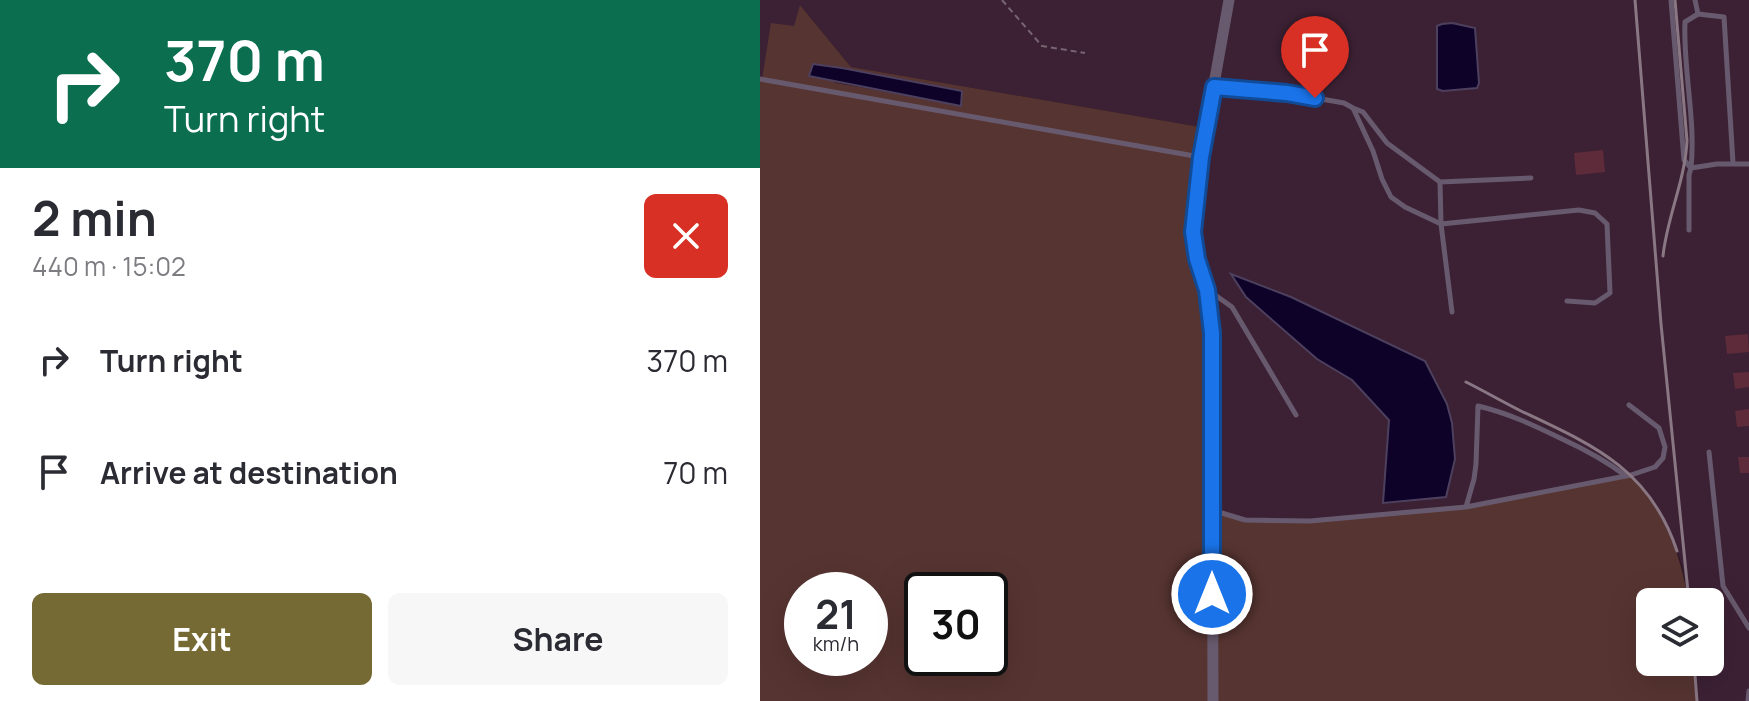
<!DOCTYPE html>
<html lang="en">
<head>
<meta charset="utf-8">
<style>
	body { margin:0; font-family:Manrope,sans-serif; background:#f7f7f7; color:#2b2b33; height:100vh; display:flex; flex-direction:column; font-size:30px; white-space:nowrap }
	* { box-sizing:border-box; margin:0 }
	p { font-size:26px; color:#7c7c81 }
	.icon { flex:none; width:44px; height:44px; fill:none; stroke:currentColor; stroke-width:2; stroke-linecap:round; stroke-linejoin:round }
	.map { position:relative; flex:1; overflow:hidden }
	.details { display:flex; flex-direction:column; background:#fff; width:760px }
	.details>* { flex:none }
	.guide { background:#0b6e4f; color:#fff; overflow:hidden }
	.fabs { position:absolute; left:876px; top:588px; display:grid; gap:16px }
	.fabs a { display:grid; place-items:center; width:88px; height:88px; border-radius:12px; background:#fff; box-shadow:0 8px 32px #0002; font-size:40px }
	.speed { position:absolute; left:24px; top:572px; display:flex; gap:16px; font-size:40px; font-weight:700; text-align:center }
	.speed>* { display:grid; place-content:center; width:104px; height:104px; border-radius:50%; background:#fff; box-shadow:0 8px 32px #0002; line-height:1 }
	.speed small { font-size:20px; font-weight:400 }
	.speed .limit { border:4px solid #111; border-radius:12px; background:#fff; color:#111 }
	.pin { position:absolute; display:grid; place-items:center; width:68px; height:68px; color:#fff; margin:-82px -34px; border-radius:50% 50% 50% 0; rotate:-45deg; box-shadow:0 0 8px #0007 }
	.pin .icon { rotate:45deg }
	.me { position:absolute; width:88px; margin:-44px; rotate:0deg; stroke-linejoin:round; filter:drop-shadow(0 0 6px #0008) }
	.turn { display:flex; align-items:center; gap:28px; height:168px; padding:0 32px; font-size:36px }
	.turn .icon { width:104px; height:104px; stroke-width:2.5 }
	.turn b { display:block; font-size:56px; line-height:68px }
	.round { display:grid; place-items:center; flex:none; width:84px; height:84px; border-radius:12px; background:#f7f7f7 }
	.head { display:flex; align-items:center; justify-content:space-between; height:136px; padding:0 32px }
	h1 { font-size:48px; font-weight:700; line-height:60px }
	.button { display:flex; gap:16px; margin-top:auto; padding:16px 32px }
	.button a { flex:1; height:92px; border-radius:12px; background:#766a34; color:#fff; font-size:32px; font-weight:700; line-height:92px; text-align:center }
	.button a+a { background:#f7f7f7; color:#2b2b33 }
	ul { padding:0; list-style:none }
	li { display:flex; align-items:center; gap:24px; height:112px; padding:0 32px }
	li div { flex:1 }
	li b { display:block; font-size:30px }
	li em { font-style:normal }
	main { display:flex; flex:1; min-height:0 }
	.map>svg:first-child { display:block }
	.built { fill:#3c2134 }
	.green { fill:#563431; fill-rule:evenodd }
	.water { fill:#0e0229; stroke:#4d405e; stroke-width:2 }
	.building { fill:#5e2b3a }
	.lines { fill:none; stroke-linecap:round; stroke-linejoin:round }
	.path { stroke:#786572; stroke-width:2; stroke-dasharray:6 4; stroke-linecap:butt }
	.lane { stroke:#685a6e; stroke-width:5 }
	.street { stroke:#685a6e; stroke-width:11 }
	.rail { stroke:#897783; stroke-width:3 }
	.route-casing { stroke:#114b97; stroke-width:20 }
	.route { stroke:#1a73e8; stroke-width:14 }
</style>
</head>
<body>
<main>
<section class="details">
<div class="guide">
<div class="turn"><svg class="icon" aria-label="right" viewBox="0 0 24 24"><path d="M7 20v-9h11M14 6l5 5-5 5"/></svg><div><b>370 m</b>Turn right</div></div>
</div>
<div class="head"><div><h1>2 min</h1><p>440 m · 15:02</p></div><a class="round" style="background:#d93025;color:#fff"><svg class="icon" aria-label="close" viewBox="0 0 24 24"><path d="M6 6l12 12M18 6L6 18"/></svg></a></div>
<ul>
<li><svg class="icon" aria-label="right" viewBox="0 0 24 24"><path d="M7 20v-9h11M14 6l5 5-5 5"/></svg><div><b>Turn right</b></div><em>370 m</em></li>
<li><svg class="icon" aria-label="arrive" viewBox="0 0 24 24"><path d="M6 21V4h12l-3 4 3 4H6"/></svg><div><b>Arrive at destination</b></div><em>70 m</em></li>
</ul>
<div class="button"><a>Exit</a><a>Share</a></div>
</section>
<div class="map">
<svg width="989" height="701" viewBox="0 0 989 701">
	<rect width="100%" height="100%" fill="#2c1726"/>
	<!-- built -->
	<path class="built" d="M0,0H989V701H937L934,662H950V602H929L922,565L914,541L889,496L706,507L550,521L485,520L452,510L433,232L446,128L91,67L41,6L35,26L2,80L0,79Z"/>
	<!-- green -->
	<path class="green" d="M40,5L91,67L446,128L433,232L447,290L452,510L485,520L550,521L706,507L871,475C908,519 918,547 929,602H890V662H934L937,701H0V79H2L11,23L34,26ZM53,64L82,68L201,91V105L76,83ZM42,590H110V658H42ZM162,590H230V658H162Z"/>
	<!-- water -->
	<path class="water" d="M692,23L715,28L719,83L717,88L683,91L677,89V26L682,24Z
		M53,64L82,68L202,91L201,106L49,76Z
		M471,274L531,297L665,361L687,404L692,423L695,459L686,497L623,503L629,420L592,380L557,359L486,297Z"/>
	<!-- building -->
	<path class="building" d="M843,150L845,172L816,175L814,153Z
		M988,334L989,352L967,354L965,336Z
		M989,372V387L975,389L973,373Z
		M989,409V426L977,427L975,411Z
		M978,457H989V473H980Z"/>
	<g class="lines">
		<!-- path -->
		<path class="path" d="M242,0L282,46L325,53"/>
		<!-- lane -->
		<path class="lane" d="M911,0L924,160L931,168
			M935,0L938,14L964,17L973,163
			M0,79L440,157
			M455,87L527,93L584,103L593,108
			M931,168C936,119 923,71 925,22L938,14
			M680,182L627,143L603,112L593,108L613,151L622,179L631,197L645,207L681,224L819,210L835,213L847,224L850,293L835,303L807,301
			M929,230V175L931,168L957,164H989
			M448,290L472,307L536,415
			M692,312L681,224L680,182L771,178
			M949,452L963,586L989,628
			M706,507L714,479L716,464L718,406C748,413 773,425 800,438C824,449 845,460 866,476
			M455,511L485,520L550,521L706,507L871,475L895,467L903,458L905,447L899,428L869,405
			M988,701L989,691"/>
		<!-- street -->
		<path class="street" d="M453,701L452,333L447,290L437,259L433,232L441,157L469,0"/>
		<!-- rail -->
		<path class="rail" d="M875,0L901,324L929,602
			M903,256C907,217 925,181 927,141L915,0
			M706,382C724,391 743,402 761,411C833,445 890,469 917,551
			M934,662L937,701"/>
	</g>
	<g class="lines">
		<defs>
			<path id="route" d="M452,594V333L447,290L437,259L433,232L441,157L454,87L527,93L555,98"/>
		</defs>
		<!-- route casing -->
		<use href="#route" class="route-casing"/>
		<!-- route -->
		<use href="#route" class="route"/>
	</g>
</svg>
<div class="fabs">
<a><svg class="icon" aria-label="layers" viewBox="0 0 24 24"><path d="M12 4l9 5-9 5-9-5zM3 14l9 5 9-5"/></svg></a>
</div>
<div class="speed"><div>21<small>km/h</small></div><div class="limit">30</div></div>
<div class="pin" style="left:555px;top:98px;background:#d93025"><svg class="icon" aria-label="arrive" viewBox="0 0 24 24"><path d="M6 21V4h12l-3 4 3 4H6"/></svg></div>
<svg class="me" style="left:452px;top:594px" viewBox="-20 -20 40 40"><circle r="17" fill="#1a73e8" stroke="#fff" stroke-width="3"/><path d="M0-11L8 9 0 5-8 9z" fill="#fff"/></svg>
</div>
</main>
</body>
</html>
